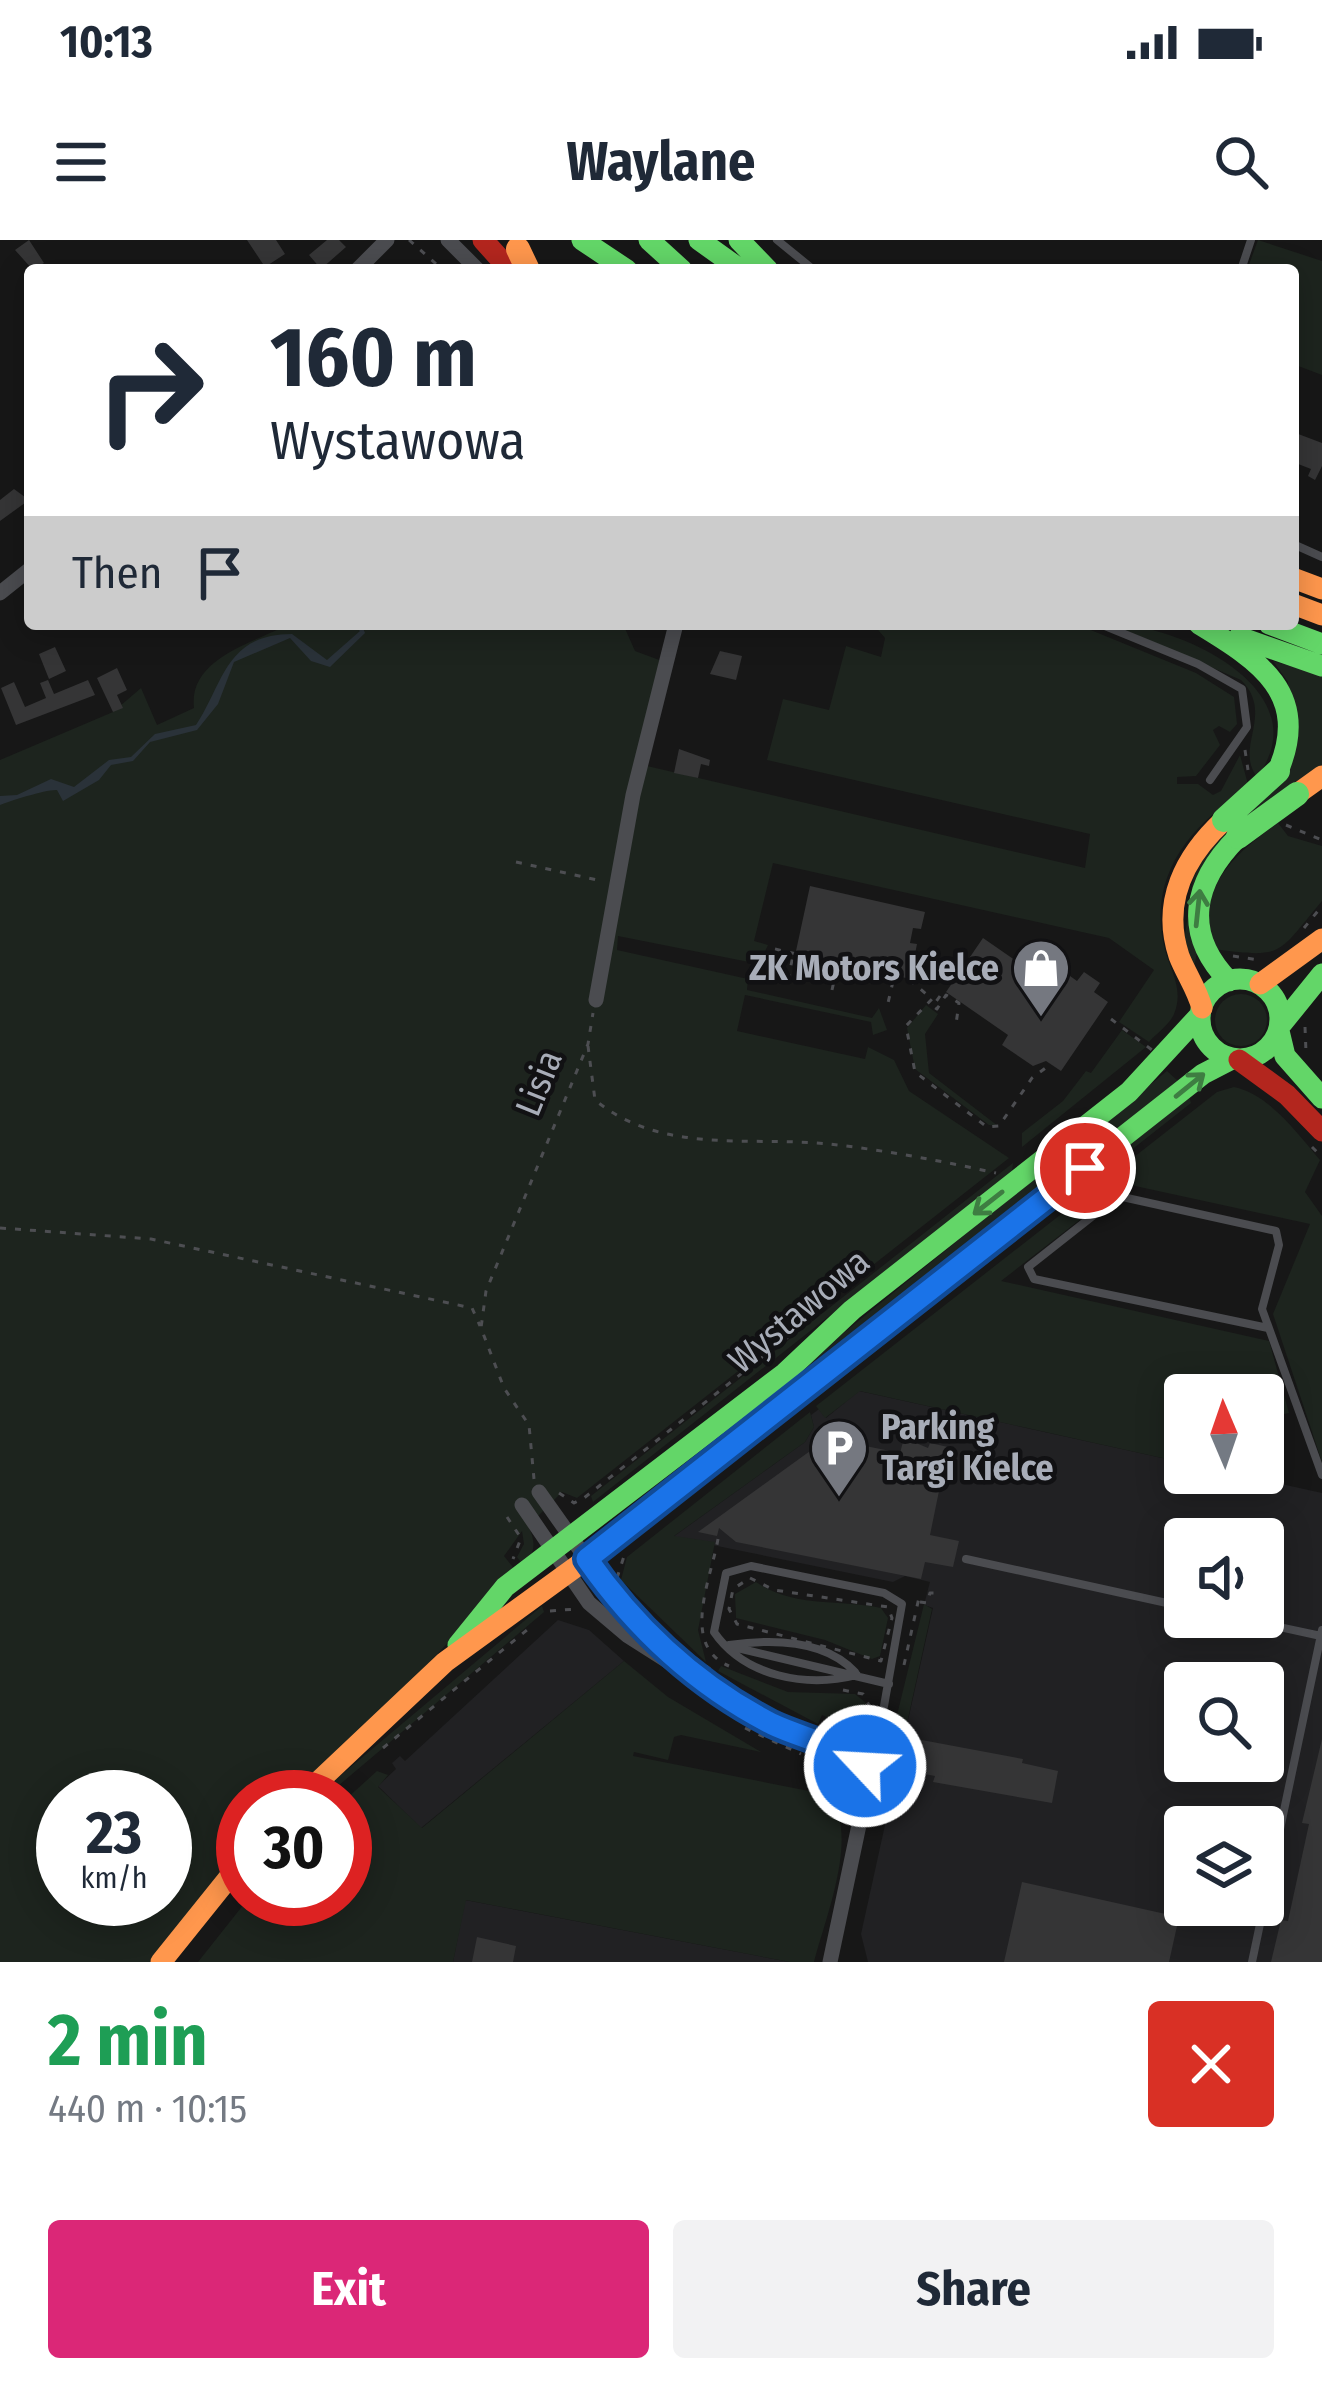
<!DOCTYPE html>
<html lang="en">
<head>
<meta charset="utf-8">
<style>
	body { margin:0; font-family:"Fira Sans Condensed",sans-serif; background:#f2f2f3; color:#1f2937; height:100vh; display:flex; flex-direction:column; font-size:45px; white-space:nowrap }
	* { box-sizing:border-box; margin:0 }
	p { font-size:39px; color:#747a83 }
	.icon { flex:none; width:66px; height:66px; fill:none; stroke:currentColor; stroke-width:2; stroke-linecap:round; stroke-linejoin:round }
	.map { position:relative; height:1722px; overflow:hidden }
	.panel { display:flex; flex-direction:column; background:#fff; flex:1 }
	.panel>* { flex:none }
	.guide { position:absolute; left:24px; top:24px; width:1275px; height:366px; border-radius:12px; box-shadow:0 6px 30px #0003; background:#fff; color:#1f2937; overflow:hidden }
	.needle { width:78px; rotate:358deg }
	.controls { position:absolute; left:1164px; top:1134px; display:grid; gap:24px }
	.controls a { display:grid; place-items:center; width:120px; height:120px; border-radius:12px; background:#fff; box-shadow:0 6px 30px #0003; font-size:60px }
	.speed { position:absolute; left:36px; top:1530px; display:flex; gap:24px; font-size:60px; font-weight:700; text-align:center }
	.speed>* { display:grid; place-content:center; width:156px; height:156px; border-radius:50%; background:#fff; box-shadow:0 6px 30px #0003; line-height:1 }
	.speed small { font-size:30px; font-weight:400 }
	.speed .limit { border:18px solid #d22; background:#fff; color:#111 }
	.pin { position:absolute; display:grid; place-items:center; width:102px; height:102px; color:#fff; margin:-51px; border:6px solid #fff; border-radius:50%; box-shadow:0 3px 12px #0007 }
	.me { position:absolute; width:132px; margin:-66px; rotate:295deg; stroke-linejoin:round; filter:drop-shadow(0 0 9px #0008) }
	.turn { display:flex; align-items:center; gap:42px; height:252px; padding:0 48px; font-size:54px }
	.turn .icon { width:156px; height:156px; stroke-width:2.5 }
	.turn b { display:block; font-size:84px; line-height:102px }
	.then { display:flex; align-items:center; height:114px; padding:0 48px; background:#0003; gap:24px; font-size:45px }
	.round { display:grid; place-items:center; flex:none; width:126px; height:126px; border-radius:12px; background:#f2f2f3 }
	.summary { display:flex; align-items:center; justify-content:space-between; height:204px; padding:0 48px }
	h1 { font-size:72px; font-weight:700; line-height:90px; color:#1e9e55 }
	.action { display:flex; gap:24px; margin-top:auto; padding:24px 48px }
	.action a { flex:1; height:138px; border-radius:12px; background:#db2777; color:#fff; font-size:48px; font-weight:700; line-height:138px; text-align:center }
	.action a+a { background:#f2f2f3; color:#1f2937 }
	.status { display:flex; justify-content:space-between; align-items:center; height:84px; padding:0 60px; background:#fff; direction:ltr }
	.status svg { height:33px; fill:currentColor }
	header { display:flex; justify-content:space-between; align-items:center; height:156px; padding:0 48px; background:#fff; font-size:54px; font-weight:700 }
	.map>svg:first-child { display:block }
	.built { fill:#212123; fill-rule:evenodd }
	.green { fill:#1d241e; fill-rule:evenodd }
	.water { fill:#2a3239 }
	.building { fill:#353536 }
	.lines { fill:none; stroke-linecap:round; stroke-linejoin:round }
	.path { stroke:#4d4e52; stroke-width:3; stroke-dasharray:6 9; stroke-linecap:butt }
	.lane { stroke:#4b4c50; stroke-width:8 }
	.street { stroke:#4b4c50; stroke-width:15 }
	.fast { stroke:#63d668; stroke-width:21 }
	.slow { stroke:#ff974d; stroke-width:21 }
	.jam { stroke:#b3261e; stroke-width:21 }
	.fast-bridge { stroke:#63d668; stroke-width:24 }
	.slow-bridge { stroke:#ff974d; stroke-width:24 }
	.oneway { stroke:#3e7d42 }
	.route-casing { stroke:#114b97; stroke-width:30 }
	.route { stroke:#1a73e8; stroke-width:21 }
	.labels { text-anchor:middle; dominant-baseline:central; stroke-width:9; stroke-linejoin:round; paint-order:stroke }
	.poi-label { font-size:36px; font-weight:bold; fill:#a8adb8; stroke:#111113; text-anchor:end }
	.street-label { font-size:36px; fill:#a8adb8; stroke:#111113 }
</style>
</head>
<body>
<div class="status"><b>10:13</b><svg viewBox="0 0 49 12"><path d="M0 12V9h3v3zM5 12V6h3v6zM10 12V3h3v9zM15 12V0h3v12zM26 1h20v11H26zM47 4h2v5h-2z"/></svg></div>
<header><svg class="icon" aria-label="menu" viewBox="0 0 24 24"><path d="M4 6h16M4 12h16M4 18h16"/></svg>Waylane<svg class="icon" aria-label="search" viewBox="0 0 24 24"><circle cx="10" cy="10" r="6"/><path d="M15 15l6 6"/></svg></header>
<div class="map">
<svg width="1322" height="1722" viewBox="0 0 1322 1722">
	<rect width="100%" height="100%" fill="#171717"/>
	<!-- built -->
	<path class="built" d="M859,1151L1185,1223V1233H1231L1322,1253V1722H868L861,1694L885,1585L876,1567L890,1504L901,1507L905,1494L933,1368L924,1365L930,1342L905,1336L893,1342L673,1297L805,1202L814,1187L811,1175L819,1169L826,1178ZM1185,1299H1263V1377H1185ZM1185,1443H1263V1521H1185ZM1185,1587H1263V1665H1185Z
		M558,1380L589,1390L624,1421L421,1588L378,1546L396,1529L392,1523L400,1516L405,1521Z
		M465,1660L790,1722H453Z"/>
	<!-- green -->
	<path class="green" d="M1258,0L1322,21V135L1293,124V30H1247Z
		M289,384H623L635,411L662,421L647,526L1085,628L1090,594L767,520L783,459L829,470L846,406L881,417L885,398L873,384H1076L1196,433L1234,457L1237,484L1230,492L1219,486L1213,490L1220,505L1196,536L1177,537V544H1198L1213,555L1221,551L1240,515L1249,548C1190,584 1146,637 1165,710C1171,732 1184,750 1174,774C1170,784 1156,794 1149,802L1119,782L1154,730L1109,698L773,623L754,701L768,705L759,724L618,696L617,710L748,739L747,750L872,778L879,768L887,790L873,795L871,782L745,755L737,791L865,819L868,807L894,820L909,851L1009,918L577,1258L562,1252L528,1286C536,1301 536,1313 523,1325L517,1317L524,1304L522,1291L504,1316L516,1331L386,1468L289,1557H243V1606L150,1722H0V520L113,472L141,448L157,485L194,468C188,417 257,402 289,384ZM63,1557H165V1659H63Z
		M1111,384C1178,384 1322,450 1257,537C1234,507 1275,474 1241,440Z
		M1273,421L1322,435V525L1219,604L1194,727L1184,702L1196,620L1276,548L1288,442Z
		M1278,583L1288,596L1322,606V661C1277,714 1285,719 1214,709C1195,648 1232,616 1278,583Z
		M1215 780a26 26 0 1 1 52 0a26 26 0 1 1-52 0Z
		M926,765L938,774L925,794L929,833L998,886L989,885L915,829L907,788Z
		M1122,790L1146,807L1022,907V893L1063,861L1086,831L1091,833Z
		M1167,831L1178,841L612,1287L609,1283Z
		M1234,847C1269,854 1298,894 1320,920L1305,952L1322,976V1222L1273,1074L1310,984L1126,944L1001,1041L1269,1101L1289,1173L1263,1179V1155H1185V1223L860,1151L825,1178L816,1166L1217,852Z
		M1189,856L1191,863L814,1160L815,1151Z
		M1013,923L1012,932L593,1262L591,1256Z
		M810,1172L814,1187L805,1202L674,1296L715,1302L698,1390L706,1422L621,1340L627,1317Z
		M756,1342C794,1368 838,1359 881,1368L888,1378L880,1416L872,1419L825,1400L736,1378L735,1354Z
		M924,1364L932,1369L902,1506L890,1504Z
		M542,1366L544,1372L325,1557H315Z
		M624,1421L668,1457L761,1512L681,1495L674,1497L668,1520L634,1512L633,1516L824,1554C864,1584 825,1678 814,1722H790L466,1660L453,1722H198L248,1659H345V1560L377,1531L388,1535L378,1547L422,1588Z
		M721,1426L788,1452L855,1454L866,1463V1480L852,1493L826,1487L829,1478L822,1475L818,1484L718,1431Z"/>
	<!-- water -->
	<path class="water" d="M352,384H361L365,393L330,427L311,421L290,398L234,422L218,464L197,490L150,502L133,521L111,525L99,540L63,561L57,550C47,549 10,561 0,565V556L17,555L51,539L74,547L109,520L131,517L155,494L196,485C223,445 225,394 292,394L327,420L360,391Z"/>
	<!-- building -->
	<path class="building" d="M29,0L44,23L33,30L15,10Z
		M247,0H276L285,14L265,27Z
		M327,0H339L346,7L321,29L309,15Z
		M1293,192L1322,203V226L1315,240L1308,236L1311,229L1293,222Z
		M14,249L29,260L0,281V260Z
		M55,407L66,431L49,439L39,414Z
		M720,411L742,416L736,440L710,434Z
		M117,428L127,450L117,455L123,468L113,472L97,438Z
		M48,440L54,454L88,440L95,455L16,485L1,448L14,442L25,467L46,458L40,443Z
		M679,509L710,520L709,526L701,524L698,538L674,533Z
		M810,646L925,672L921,689L913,688L910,703L917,704L910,739L796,711Z
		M983,698L1045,741L1056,726L1077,741L1084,732L1100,743L1094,752L1108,762L1061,831L1046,821L1033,826L1002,805L1008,795L946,752Z
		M835,1193L841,1201L900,1213L904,1198L928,1208L930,1203L948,1207L930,1295L959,1301L953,1327L925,1322L921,1339L736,1302L719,1288L717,1296L698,1292Z
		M911,1498L1023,1519L1022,1523L1058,1531L1052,1563L933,1542L935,1536L904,1530Z
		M1322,1499V1722H1271L1281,1680L1288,1681L1309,1584L1302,1583Z
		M1022,1642L1179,1677L1169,1722H1004Z
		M477,1697L516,1706L513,1722H472Z"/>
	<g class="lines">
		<!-- path -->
		<path class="path" d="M409,0L443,30
			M1245,510L1248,530
			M1286,585L1322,600
			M516,622L602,641
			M1304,688L1322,666
			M775,709L836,723
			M1233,716L1259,720
			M895,735L911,741L932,759L906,786L915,832L987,887L999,886L1032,838L1051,824
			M788,740L794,711
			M832,750L838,723L894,737L888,763
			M940,756L933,766L937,769L946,755L959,763L956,784
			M1111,779L1152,810
			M1305,787L1306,812
			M588,806L595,860C661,915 751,896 829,904C884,910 942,921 996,933
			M1312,907L1322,917
			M0,988L151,999L472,1068L480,1086
			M534,1239L529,1185L504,1148L481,1088L486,1051L588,804L593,773
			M559,1253L574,1263L584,1258L836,1059
			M507,1277L521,1298L513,1319
			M718,1299C711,1339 680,1405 729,1426
			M617,1338L625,1313
			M750,1338L774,1350L888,1367L892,1378L881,1421L737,1384L729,1369L733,1349Z
			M920,1362L927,1363L930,1353H938
			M550,1371L576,1369
			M694,1417L710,1429
			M904,1425L920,1353
			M843,1450L863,1454L871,1469
			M745,1488L801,1514
			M830,1492L852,1497L865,1489
			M383,1508L533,1385"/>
		<!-- lane -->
		<path class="lane" d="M777,0L814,30
			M1241,30L1251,0
			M1293,304L1322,317
			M1100,384L1198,424L1242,449L1247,487L1210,540
			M1268,1088L1034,1039L1028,1027L1118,956L1276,991L1279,1005L1262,1069L1322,1235
			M966,1319L1185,1367
			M1233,1377L1321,1396
			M729,1405C772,1399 824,1399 855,1432
			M729,1406L889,1444
			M857,1435C807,1448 745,1437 714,1392L726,1333L751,1326L884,1353L902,1364L881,1483L863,1524
			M1252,1722L1322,1390"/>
		<!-- street -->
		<path class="street" d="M448,0L478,30
			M357,30L387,0
			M0,353L30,329
			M596,760L633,555L676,384
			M539,1252L607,1348L679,1423
			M522,1265L589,1363L628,1396L738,1466L864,1526L866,1552L830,1722"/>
		<!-- fast -->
		<path class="fast" d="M582,0L627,30
			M649,0L682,30
			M699,0L741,30
			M739,0L768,30
			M1199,384C1260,421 1311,454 1278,531
			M1269,384L1322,404
			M1239,397L1322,426
			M1200 779a40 40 0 1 1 80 0a40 40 0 1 1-80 0Z
			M1229,741C1182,693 1193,642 1238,597
			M1280,786L1322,734
			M1279,791L1285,816L1322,858
			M584,1321L1203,834L1232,819
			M458,1405L505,1347L785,1133L852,1070L1129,852L1200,775"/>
		<!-- slow -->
		<path class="slow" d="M1293,338L1322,349
			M1293,364L1322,375
			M1297,554L1322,536
			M1260,744L1322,699
			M1202,768C1197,749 1186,734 1179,716C1161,662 1185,616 1224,580
			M302,1557L445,1422L584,1321
			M161,1722L243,1620"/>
		<!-- jam -->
		<path class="jam" d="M483,0L510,30
			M1239,820L1287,855L1322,891"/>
		<!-- fast-bridge -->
		<path class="fast-bridge" d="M1224,580L1278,531
			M1238,597L1297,554"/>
		<!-- slow-bridge -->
		<path class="slow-bridge" d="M518,9L528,30"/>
	</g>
	<!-- one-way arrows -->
	<defs><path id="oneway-shaft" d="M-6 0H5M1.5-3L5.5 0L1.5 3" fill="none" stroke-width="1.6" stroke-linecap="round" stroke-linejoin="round" transform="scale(3)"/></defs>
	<g class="oneway">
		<use href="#oneway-shaft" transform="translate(1198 668) rotate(-84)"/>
		<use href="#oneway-shaft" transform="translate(1190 845) rotate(-39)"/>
		<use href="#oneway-shaft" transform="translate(988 963) rotate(142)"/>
	</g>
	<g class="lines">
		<defs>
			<path id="route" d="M865,1526C840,1505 801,1498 772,1484C696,1445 636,1389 587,1319L1085,928"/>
		</defs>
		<!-- route casing -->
		<use href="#route" class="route-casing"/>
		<!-- route -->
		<use href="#route" class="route"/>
	</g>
	<!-- icons -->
	<defs>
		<symbol id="shop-pin" viewBox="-11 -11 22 30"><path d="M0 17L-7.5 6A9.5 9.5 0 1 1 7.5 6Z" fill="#757880" stroke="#111113"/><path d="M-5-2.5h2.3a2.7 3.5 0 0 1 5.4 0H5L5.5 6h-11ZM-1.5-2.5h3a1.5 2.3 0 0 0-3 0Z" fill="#fff"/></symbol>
		<symbol id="parking-pin" viewBox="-11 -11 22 30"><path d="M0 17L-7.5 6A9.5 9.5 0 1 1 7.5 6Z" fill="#757880" stroke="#111113"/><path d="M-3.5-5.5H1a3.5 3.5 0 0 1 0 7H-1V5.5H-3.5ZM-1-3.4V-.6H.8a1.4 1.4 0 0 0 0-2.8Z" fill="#fff"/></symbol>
	</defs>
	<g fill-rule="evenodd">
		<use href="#shop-pin" x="1008" y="695" width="66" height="90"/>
		<use href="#parking-pin" x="806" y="1175" width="66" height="90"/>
	</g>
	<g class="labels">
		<!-- poi labels -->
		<g class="poi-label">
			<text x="999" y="728">ZK Motors Kielce</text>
			<text x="881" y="1187" text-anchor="start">Parking<tspan x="881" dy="41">Targi Kielce</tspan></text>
		</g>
		<!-- street labels -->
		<g class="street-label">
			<text transform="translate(539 843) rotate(-68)">Lisia</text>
			<text transform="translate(799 1071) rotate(-40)">Wystawowa</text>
		</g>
	</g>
</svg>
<div class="controls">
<a><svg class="needle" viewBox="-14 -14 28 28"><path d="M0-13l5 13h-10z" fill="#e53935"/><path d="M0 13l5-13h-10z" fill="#747a83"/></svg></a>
<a><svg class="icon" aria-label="sound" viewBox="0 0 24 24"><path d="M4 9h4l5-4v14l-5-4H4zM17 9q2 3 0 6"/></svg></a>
<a><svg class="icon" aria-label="search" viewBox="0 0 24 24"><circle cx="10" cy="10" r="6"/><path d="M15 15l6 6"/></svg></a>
<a><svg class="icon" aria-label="layers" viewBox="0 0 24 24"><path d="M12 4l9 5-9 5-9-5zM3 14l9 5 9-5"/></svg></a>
</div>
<div class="speed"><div>23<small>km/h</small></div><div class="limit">30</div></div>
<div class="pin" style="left:1085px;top:928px;background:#d93025"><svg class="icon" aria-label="arrive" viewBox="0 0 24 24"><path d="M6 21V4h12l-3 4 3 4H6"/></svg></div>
<svg class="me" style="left:865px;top:1526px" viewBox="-20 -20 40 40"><circle r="17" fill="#1a73e8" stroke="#fff" stroke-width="3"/><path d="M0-11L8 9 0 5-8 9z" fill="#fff"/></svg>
<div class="guide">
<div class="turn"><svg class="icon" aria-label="right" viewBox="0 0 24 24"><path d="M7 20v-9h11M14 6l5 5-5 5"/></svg><div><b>160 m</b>Wystawowa</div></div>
<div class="then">Then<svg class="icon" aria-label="arrive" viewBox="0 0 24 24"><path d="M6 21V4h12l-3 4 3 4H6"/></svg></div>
</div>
</div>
<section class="panel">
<div class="summary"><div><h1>2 min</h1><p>440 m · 10:15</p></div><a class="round" style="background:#d93025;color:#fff"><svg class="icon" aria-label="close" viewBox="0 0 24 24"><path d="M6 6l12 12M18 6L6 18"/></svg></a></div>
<div class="action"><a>Exit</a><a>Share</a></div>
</section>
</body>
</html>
